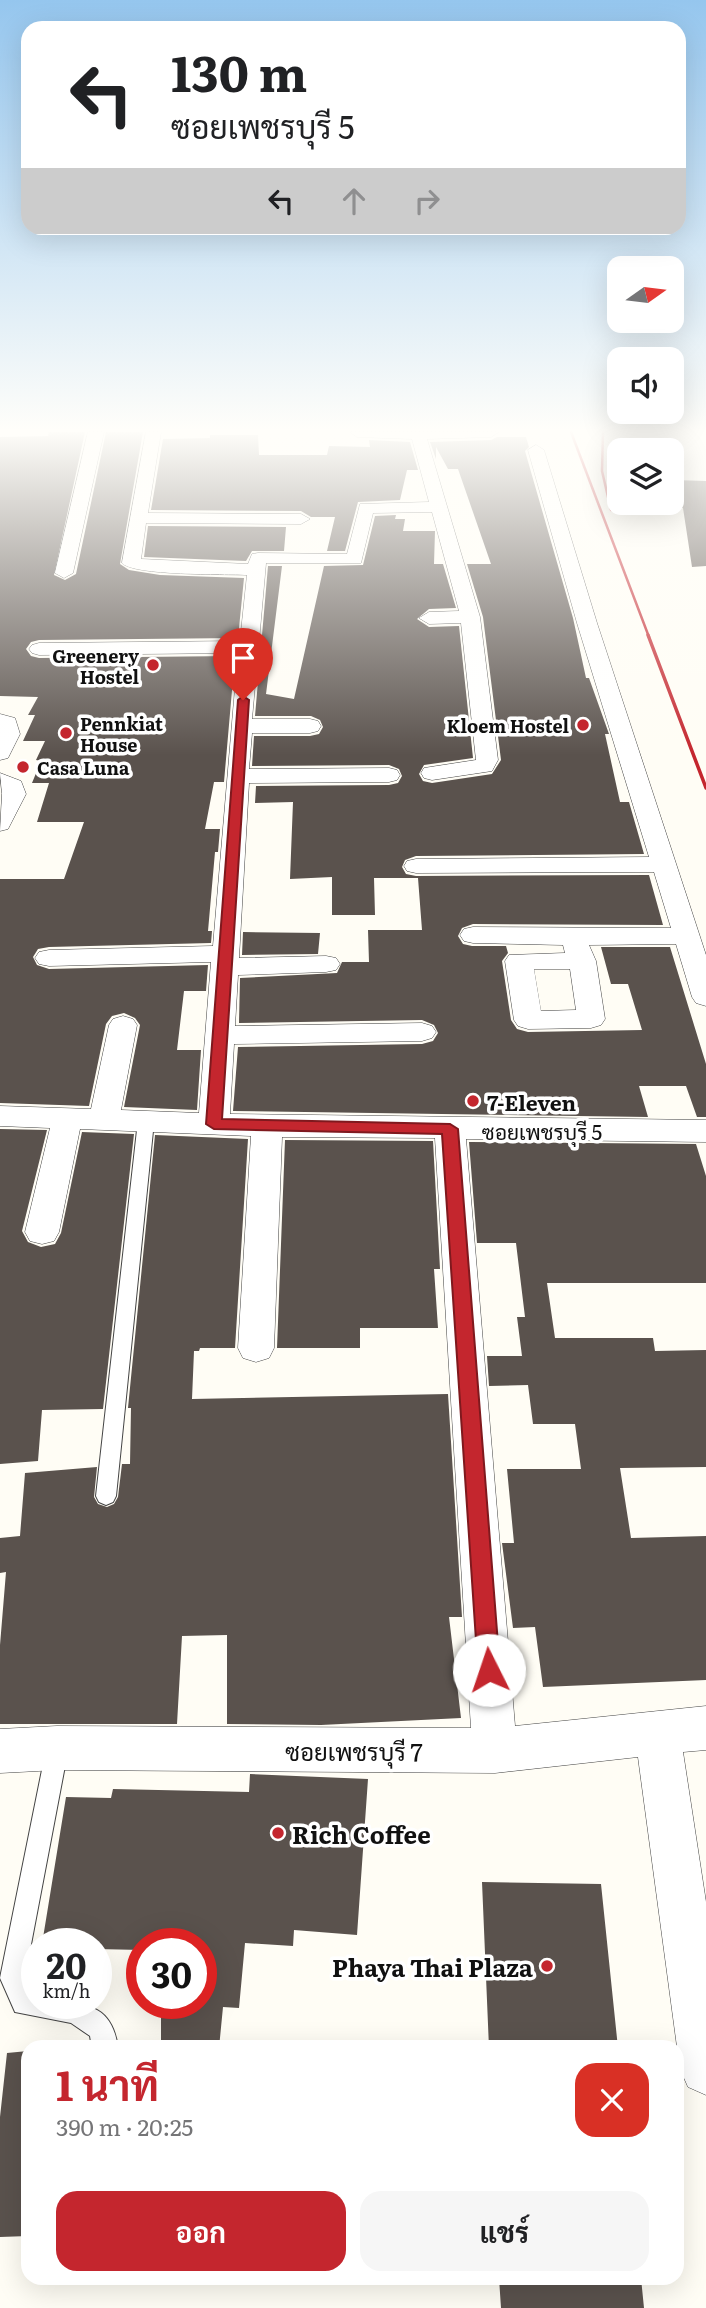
<!DOCTYPE html>
<html lang="th">
<head>
<meta charset="utf-8">
<style>
	body { margin:0; font-family:Literata,Sarabun,serif; background:#f6f6f6; color:#202124; height:100vh; display:flex; flex-direction:column; font-size:26px; white-space:nowrap }
	* { box-sizing:border-box; margin:0 }
	p { font-size:23px; color:#757577 }
	.icon { flex:none; width:38px; height:38px; fill:none; stroke:currentColor; stroke-width:2; stroke-linecap:round; stroke-linejoin:round }
	.map { position:relative; flex:1; overflow:hidden }
	.sheet { position:absolute; left:21px; top:2040px; width:663px; height:245px; display:flex; flex-direction:column; background:#fff; border-radius:21px; box-shadow:0 7px 28px #0002 }
	.sheet>* { flex:none }
	.hud { position:absolute; left:21px; top:21px; width:665px; height:214px; border-radius:21px; box-shadow:0 7px 28px #0002; background:#fff; color:#202124; overflow:hidden }
	.needle { width:46px; rotate:76deg }
	.tools { position:absolute; left:607px; top:256px; display:grid; gap:14px }
	.tools a { display:grid; place-items:center; width:77px; height:77px; border-radius:14px; background:#fff; box-shadow:0 7px 28px #0002; font-size:35px }
	.speed { position:absolute; left:21px; top:1928px; display:flex; gap:14px; font-size:35px; font-weight:700; text-align:center }
	.speed>* { display:grid; place-content:center; width:91px; height:91px; border-radius:50%; background:#fff; box-shadow:0 7px 28px #0002; line-height:1 }
	.speed small { font-size:18px; font-weight:400 }
	.speed .limit { border:10px solid #d22; background:#fff; color:#111 }
	.pin { position:absolute; display:grid; place-items:center; width:60px; height:60px; color:#fff; margin:-72px -30px; border-radius:50% 50% 50% 0; rotate:-45deg; box-shadow:0 0 7px #0007 }
	.pin .icon { rotate:45deg }
	.me { position:absolute; width:77px; margin:-38px; rotate:356deg; stroke-linejoin:round; filter:drop-shadow(0 0 5px #0008) }
	.turn { display:flex; align-items:center; gap:24px; height:147px; padding:0 35px; font-size:32px }
	.turn .icon { width:91px; height:91px; stroke-width:2.5 }
	.turn b { display:block; font-size:49px; line-height:60px }
	.lanes { display:flex; align-items:center; height:66px; padding:0 35px; background:#0003; justify-content:center; gap:35px; direction:ltr }
	.lanes .off { opacity:.35 }
	.round { display:grid; place-items:center; flex:none; width:74px; height:74px; border-radius:21px; background:#f6f6f6 }
	.summary { display:flex; align-items:center; justify-content:space-between; height:119px; padding:0 35px }
	h1 { font-size:42px; font-weight:700; line-height:52px; color:#c4262e }
	.primary-button { display:flex; gap:14px; margin-top:auto; padding:14px 35px }
	.primary-button a { flex:1; height:80px; border-radius:21px; background:#c4262e; color:#fff; font-size:28px; font-weight:700; line-height:80px; text-align:center }
	.primary-button a+a { background:#f6f6f6; color:#202124 }
	.map>svg:first-child { display:block }
	.building { fill:#5a524d }
	.lines { fill:none; stroke-linecap:round; stroke-linejoin:round }
	.service-casing { stroke:#444; stroke-width:2 }
	.minor-casing { stroke:#444; stroke-width:1 }
	.service { fill:#fff; fill-rule:evenodd }
	.minor { fill:#fff; fill-rule:evenodd }
	.rail-far1 { stroke:#c4262e; stroke-width:2.5 }
	.rail { stroke:#c4262e; stroke-width:3.5 }
	.route { fill:#c4262e; stroke:#7f191e; stroke-width:2 }
	.poi-dot { fill:#c4262e; stroke:#fff; stroke-width:2.5 }
	.labels { text-anchor:middle; dominant-baseline:central; stroke-width:7; stroke-linejoin:round; paint-order:stroke }
	.far-poi-label { font-size:18px; font-weight:bold; fill:#111; stroke:#fff; text-anchor:end }
	.poi-label { font-size:21px; font-weight:bold; fill:#111; stroke:#fff; text-anchor:start }
	.street-label { font-size:21px; fill:#111; stroke:#fff }
	.near-street-label { font-size:24px; fill:#111; stroke:#fff }
	.near-poi-label { font-size:24px; font-weight:bold; fill:#111; stroke:#fff; text-anchor:start }
</style>
</head>
<body>
<div class="map">
<svg width="706" height="2308" viewBox="0 0 706 2308">
	<rect width="100%" height="100%" fill="#fffdf5"/>
	<!-- building -->
	<path class="building" d="M49,432H85L54,575L65,580L76,574L106,432H143L120,564L129,570L160,575L244,578L238,638L39,640L31,642L26,649L31,656L39,658L235,656L224,782H214L205,829H220L218,852H215L208,931H212L211,943L49,947L38,949L33,957L37,965L49,969L208,965L206,991H184L177,1050H201L197,1110L124,1107L140,1025L135,1018L124,1013L112,1016L106,1024L89,1106L0,1103V879H64L84,822H37L49,783H32L41,761L36,760L45,741H23L35,715H28L38,697L0,696V437L48,436Z
		M210,435H258L259,455H327L329,446L370,447L369,440L410,442L418,470H407L400,500L358,502L345,551H327L335,517H311L301,511L151,510L163,439L210,438Z
		M497,437H526L529,447L525,451L573,618L586,678H589L609,734H605L620,802H629L644,854L416,856L405,860L402,867L406,874L416,876L649,875L663,925L473,924L462,928L458,936L463,944L472,946H506L508,953L502,961L511,1020L517,1029L528,1032L642,1030L628,984H611L601,947H670L706,1064V1117H697L686,1086H639L648,1117L233,1111L238,1047L422,1044L433,1041L438,1033L434,1025L422,1020L239,1023L240,978L337,973L342,962H369L368,930H422L418,878H374L375,915H332V877L290,879L293,802L255,803L256,786L389,785L398,783L402,776L399,769L389,765L252,766L254,736H310L319,734L323,727L320,720L311,716H255L268,566H282L266,694L294,699L324,566L363,565L375,516L396,515L395,519H405L403,531H435L434,564H443L456,608L429,609L417,619L429,627L459,626L473,758L424,765L419,774L423,781L432,783L492,774L501,760L483,617L467,564H491L458,469H448L436,447V459L430,442L491,440Z
		M673,480L706,481V566L692,567L683,508H676Z
		M148,526L286,527L284,551H252L246,561L144,557Z
		M243,932L320,933L318,954L242,955Z
		M0,1129L47,1130L22,1231L28,1242L41,1247L55,1244L61,1233L82,1132L134,1134L103,1409L42,1410L38,1461L0,1464Z
		M155,1135L248,1139L235,1348H200L199,1351H194L192,1399L448,1394L462,1617H449L461,1718L321,1725L227,1724V1635L182,1636L177,1724H0V1645L6,1572L0,1573V1538L20,1536L25,1473L97,1467L94,1497L98,1504L107,1507L114,1504L118,1497L122,1464H130L131,1408H128Z
		M285,1140L433,1141L440,1269H434L438,1328H360V1348H277Z
		M469,1142L696,1144L706,1176V1283H547L555,1338H653L655,1351L706,1350V1467L620,1468L631,1538L706,1536V1680L543,1687L535,1627L513,1628L502,1543H514L507,1469H581L575,1424H533L528,1385L489,1386L487,1356H522L517,1317H525L516,1243H477Z
		M250,1774L368,1779L357,1935L294,1930L293,1946L245,1943L239,2008L223,2007L219,2048H161V2004H201V1944H142V1950L96,1949V1944H42L66,1797L111,1798L113,1789L249,1792Z
		M482,1882L601,1884L618,2048H489Z
		M28,2051V2236L0,2237V2117L7,2053Z
		M499,2278H641L644,2308H501Z"/>
	<g class="lines">
		<defs>
			<path id="service" d="M146,1116L154,1121L116,1496L113,1502L106,1505L99,1502L96,1496L138,1121Z
				M57,1739L65,1742L68,1750L25,1976L32,1991H37V2004C77,2004 111,1997 118,2048H92L90,2036L71,2023L15,2012L0,1978L46,1750L49,1742Z"/>
			<path id="minor" d="M88,432H104L73,573L64,578L55,573Z
				M146,432H161L148,513L301,514L310,519L301,524L146,523L141,559L248,564L252,554L258,553L347,554L360,504L429,502L412,439L357,437L350,432H499L491,437L427,439L480,617L498,760L492,771L432,780L424,778L421,773L424,768L476,760L461,623L429,624L419,618L429,612L459,611L432,512L373,513L361,563H266L252,719H310L318,721L321,726L318,731L310,733H252L249,769L389,768L397,770L400,775L397,780L389,782L249,783L239,958L326,956L336,958L340,964L336,970L326,972L238,975L235,1026L422,1023L432,1026L436,1032L432,1038L422,1041L234,1044L230,1114L706,1120V1142L466,1139L515,1726L706,1706V1750L683,1752L706,1902V2095L688,2087L680,2069L638,1757L495,1773L57,1770L0,1773V1729L57,1726L471,1728L435,1138L282,1137L274,1348L269,1358L256,1362L243,1358L238,1348L251,1136L80,1129L59,1232L54,1241L42,1244L30,1241L25,1232L50,1128L0,1126V1106L91,1109L109,1025L113,1019L123,1016L133,1019L137,1025L121,1110L199,1113L211,962L49,966L39,964L35,958L39,952L49,950L213,946L238,653L39,655L32,653L29,649L32,645L39,643L240,641L247,575C225,574 133,576 122,563Z
				M536,445L544,450L597,623L706,955V1006L696,1003L692,997L676,944L589,945L596,961L605,1019L601,1025L591,1028L528,1029L518,1026L514,1020L505,961L509,955L565,953L563,945L473,943L464,941L460,935L464,929L473,927L671,928L654,872L416,873L407,871L404,866L407,861L416,859L649,857L577,623L528,450ZM534,969H570L576,1010L541,1011Z
				M0,714L15,718L20,734L8,758L0,760Z
				M0,773L21,781L26,794L8,829L0,831L2,794Z"/>
		</defs>
		<!-- service casing -->
		<use href="#service" class="service-casing"/>
		<!-- minor casing -->
		<use href="#minor" class="minor-casing"/>
		<!-- service -->
		<use href="#service" class="service"/>
		<!-- minor -->
		<use href="#minor" class="minor"/>
		<!-- rail-far1 -->
		<path class="rail-far1" d="M571,432L649,637
			M603,432L602,471L611,510"/>
		<!-- rail -->
		<path class="rail" d="M648,635L706,788"/>
	</g>
	<!-- sky -->
	<linearGradient id="sky" x2="0" y2="1"><stop stop-color="#95c6ee"/><stop offset="0.57" stop-color="#fffefa"/><stop offset="1" stop-color="#fffefa" stop-opacity="0"/></linearGradient>
	<rect width="706" height="755" fill="url(#sky)"/>
	<!-- route -->
	<path class="route" d="M243,696L249,700L222,1119L450,1124L458,1129L500,1670L497,1677L489,1680L482,1677L478,1670L442,1134L214,1129L206,1124L238,700Z"/>
	<!-- markers -->
	<g class="poi-dot">
		<circle cx="153" cy="665" r="7"/>
		<circle cx="583" cy="725" r="7"/>
		<circle cx="66" cy="733" r="7"/>
		<circle cx="23" cy="767" r="7"/>
		<circle cx="473" cy="1101" r="7"/>
		<circle cx="278" cy="1833" r="7"/>
		<circle cx="547" cy="1966" r="7"/>
	</g>
	<g class="labels">
		<!-- far-poi labels -->
		<g class="far-poi-label">
			<text x="139" y="655">Greenery<tspan x="139" dy="21">Hostel</tspan></text>
			<text x="80" y="723" text-anchor="start">Pennkiat<tspan x="80" dy="21">House</tspan></text>
			<text x="569" y="725">Kloem Hostel</text>
			<text x="37" y="767" text-anchor="start">Casa Luna</text>
		</g>
		<!-- poi labels -->
		<g class="poi-label">
			<text x="487" y="1101">7-Eleven</text>
		</g>
		<!-- street labels -->
		<g class="street-label">
			<text x="542" y="1130">ซอยเพชรบุรี 5</text>
		</g>
		<!-- near-street labels -->
		<g class="near-street-label">
			<text x="354" y="1750">ซอยเพชรบุรี 7</text>
		</g>
		<!-- near-poi labels -->
		<g class="near-poi-label">
			<text x="292" y="1833">Rich Coffee</text>
			<text x="533" y="1966" text-anchor="end">Phaya Thai Plaza</text>
		</g>
	</g>
</svg>
<div class="tools">
<a><svg class="needle" viewBox="-14 -14 28 28"><path d="M0-13l5 13h-10z" fill="#e53935"/><path d="M0 13l5-13h-10z" fill="#757577"/></svg></a>
<a><svg class="icon" aria-label="sound" viewBox="0 0 24 24"><path d="M4 9h4l5-4v14l-5-4H4zM17 9q2 3 0 6"/></svg></a>
<a><svg class="icon" aria-label="layers" viewBox="0 0 24 24"><path d="M12 4l9 5-9 5-9-5zM3 14l9 5 9-5"/></svg></a>
</div>
<div class="speed"><div>20<small>km/h</small></div><div class="limit">30</div></div>
<div class="pin" style="left:243px;top:700px;background:#d93025"><svg class="icon" aria-label="arrive" viewBox="0 0 24 24"><path d="M6 21V4h12l-3 4 3 4H6"/></svg></div>
<svg class="me" style="left:489px;top:1670px" viewBox="-20 -20 40 40"><circle r="19" fill="#fff"/><path d="M0-13L10 11 0 6-10 11z" fill="#c4262e"/></svg>
<div class="hud">
<div class="turn"><svg class="icon" aria-label="left" viewBox="0 0 24 24"><path d="M17 20v-9H6M10 6l-5 5 5 5"/></svg><div><b>130 m</b>ซอยเพชรบุรี 5</div></div>
<div class="lanes"><svg class="icon" aria-label="left" viewBox="0 0 24 24"><path d="M17 20v-9H6M10 6l-5 5 5 5"/></svg><svg class="icon off" aria-label="ahead" viewBox="0 0 24 24"><path d="M12 20V5M6 11l6-6 6 6"/></svg><svg class="icon off" aria-label="right" viewBox="0 0 24 24"><path d="M7 20v-9h11M14 6l5 5-5 5"/></svg></div>
</div>
<section class="sheet">
<div class="summary"><div><h1>1 นาที</h1><p>390 m · 20:25</p></div><a class="round" style="background:#d93025;color:#fff"><svg class="icon" aria-label="close" viewBox="0 0 24 24"><path d="M6 6l12 12M18 6L6 18"/></svg></a></div>
<div class="primary-button"><a>ออก</a><a>แชร์</a></div>
</section>
</div>
</body>
</html>
